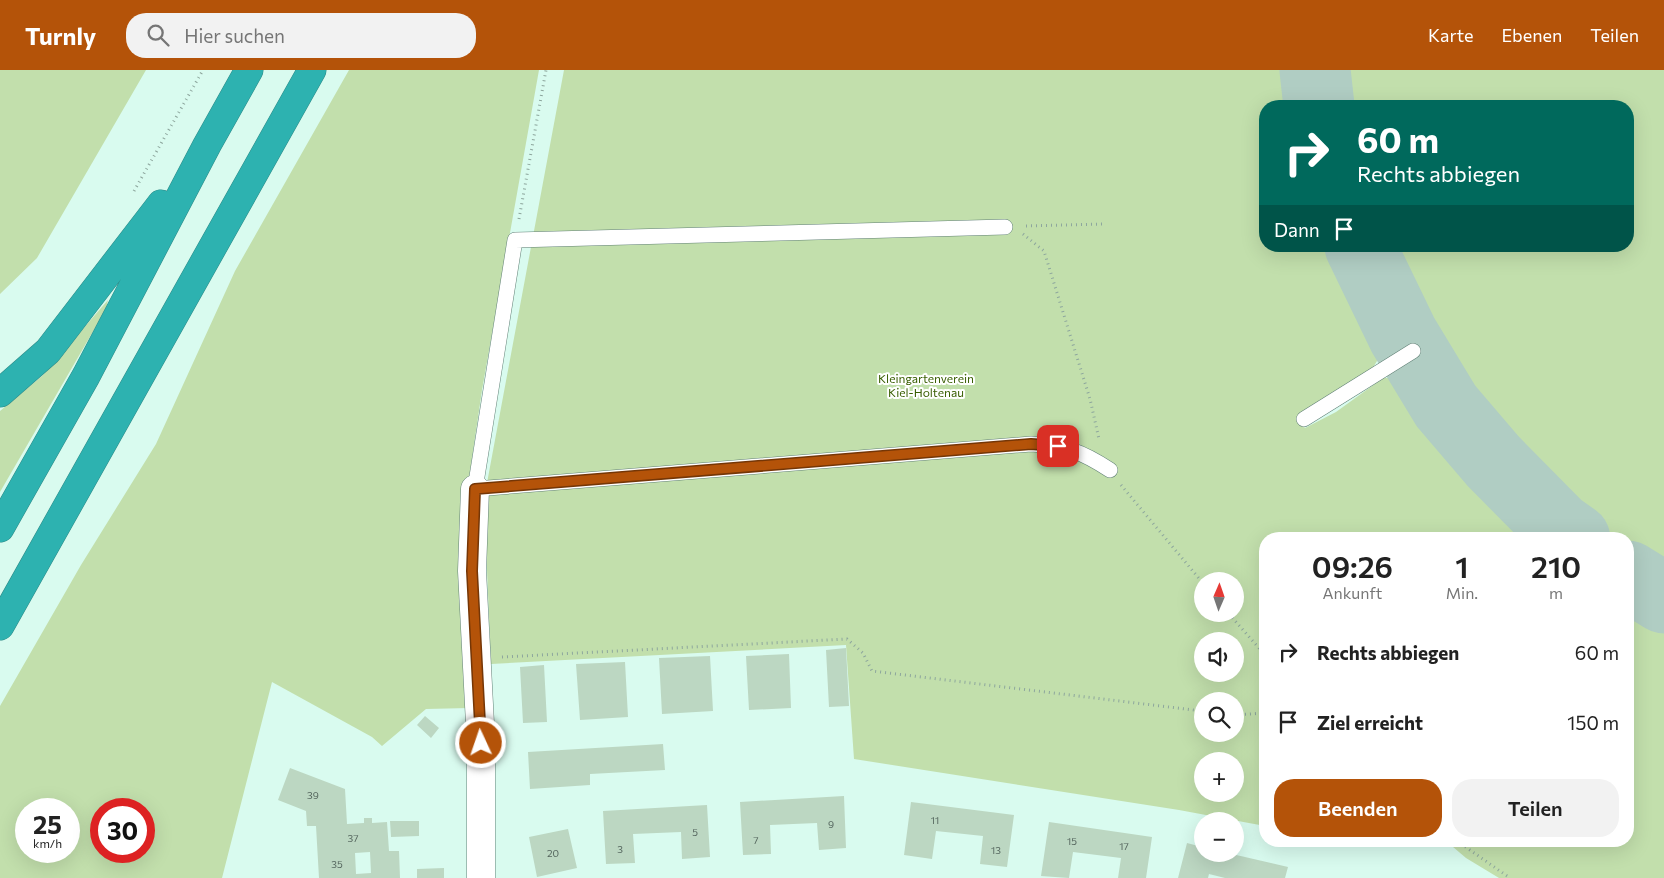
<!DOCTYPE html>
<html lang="de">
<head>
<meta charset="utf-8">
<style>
	body { margin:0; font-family:Commissioner,sans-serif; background:#f2f2f2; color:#222; height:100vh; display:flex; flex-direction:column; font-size:19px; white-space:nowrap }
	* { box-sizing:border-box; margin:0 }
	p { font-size:16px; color:#767676 }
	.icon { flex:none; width:28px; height:28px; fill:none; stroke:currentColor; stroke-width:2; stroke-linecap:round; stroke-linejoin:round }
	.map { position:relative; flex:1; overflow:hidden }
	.details { position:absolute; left:1259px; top:462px; width:375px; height:315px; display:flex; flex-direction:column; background:#fff; border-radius:20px; box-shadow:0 5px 20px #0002 }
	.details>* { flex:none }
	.hud { position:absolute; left:1259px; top:30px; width:375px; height:152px; border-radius:20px; box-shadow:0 5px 20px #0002; background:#00695c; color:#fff; overflow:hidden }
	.needle { width:32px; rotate:2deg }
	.buttons { position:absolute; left:1194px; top:502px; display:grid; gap:10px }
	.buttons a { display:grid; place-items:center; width:50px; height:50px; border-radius:50%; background:#fff; box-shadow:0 5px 20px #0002; font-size:25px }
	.speed { position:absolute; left:15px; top:728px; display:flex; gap:10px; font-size:25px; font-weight:700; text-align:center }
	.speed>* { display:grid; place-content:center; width:65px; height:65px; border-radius:50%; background:#fff; box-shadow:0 5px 20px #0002; line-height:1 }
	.speed small { font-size:12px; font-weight:400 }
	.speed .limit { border:8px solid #d22; background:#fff; color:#111 }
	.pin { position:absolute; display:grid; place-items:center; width:42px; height:42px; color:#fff; margin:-21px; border-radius:10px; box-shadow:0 2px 8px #0006 }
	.me { position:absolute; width:55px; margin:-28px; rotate:357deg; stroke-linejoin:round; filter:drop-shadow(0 0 4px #0008) }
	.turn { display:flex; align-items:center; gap:18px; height:105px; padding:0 15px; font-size:22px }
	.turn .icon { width:65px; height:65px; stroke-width:2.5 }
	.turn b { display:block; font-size:35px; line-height:42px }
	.then { display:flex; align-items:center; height:48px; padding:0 15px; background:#0003; gap:10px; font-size:19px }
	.eta { display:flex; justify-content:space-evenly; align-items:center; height:85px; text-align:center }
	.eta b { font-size:30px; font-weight:600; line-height:35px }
	.cta { display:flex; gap:10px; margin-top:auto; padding:10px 15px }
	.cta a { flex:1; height:58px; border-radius:20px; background:#b45309; color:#fff; font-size:20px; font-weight:600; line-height:58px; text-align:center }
	.cta a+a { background:#f2f2f2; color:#222 }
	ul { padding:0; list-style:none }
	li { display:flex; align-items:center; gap:15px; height:70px; padding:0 15px }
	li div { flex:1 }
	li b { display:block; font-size:19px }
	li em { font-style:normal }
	header { display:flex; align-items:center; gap:30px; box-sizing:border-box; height:70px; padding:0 25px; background:#b45309; color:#fff }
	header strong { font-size:24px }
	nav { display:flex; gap:28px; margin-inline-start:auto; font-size:18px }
	.search { width:350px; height:45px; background:#f2f2f2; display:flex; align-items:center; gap:12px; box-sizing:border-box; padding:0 18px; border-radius:20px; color:#767676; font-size:19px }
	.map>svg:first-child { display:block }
	.green { fill:#c2dfac; fill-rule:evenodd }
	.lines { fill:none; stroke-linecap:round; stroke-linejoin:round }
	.taxiway { stroke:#b0cdc3; stroke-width:71 }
	.building { fill:#bcd7c2; fill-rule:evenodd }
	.lane-casing { stroke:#618076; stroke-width:16 }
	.street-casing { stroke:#618076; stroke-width:29 }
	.highway-casing { stroke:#2f8a87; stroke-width:29 }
	.path { stroke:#8da69d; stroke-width:3; stroke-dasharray:1 4; stroke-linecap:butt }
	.lane { stroke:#fff; stroke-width:15 }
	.street { stroke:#fff; stroke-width:28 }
	.highway { stroke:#2db2b0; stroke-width:28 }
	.route-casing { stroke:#753606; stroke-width:12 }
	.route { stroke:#b45309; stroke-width:9 }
	.labels { text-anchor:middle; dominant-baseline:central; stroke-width:4; stroke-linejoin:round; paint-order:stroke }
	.number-label { font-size:10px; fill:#54655d }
	.park-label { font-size:12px; fill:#385e02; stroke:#fff }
</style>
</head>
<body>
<header>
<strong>Turnly</strong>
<div class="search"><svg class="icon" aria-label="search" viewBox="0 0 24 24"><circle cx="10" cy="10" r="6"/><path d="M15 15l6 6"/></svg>Hier suchen</div>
<nav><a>Karte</a><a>Ebenen</a><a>Teilen</a></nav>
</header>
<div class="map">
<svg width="1664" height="808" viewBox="0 0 1664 808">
	<rect width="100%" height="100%" fill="#d9fbef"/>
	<!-- green -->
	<path class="green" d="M0,0H146L37,188L0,224Z
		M349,0H539L482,320L465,436L469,638L426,639L382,676L372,667L272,612L222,808H0V636L81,495L156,374L235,201ZM26,739H69V781H26ZM101,739H144V781H101Z
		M564,0H1292L1296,36H1265V176H1333L1383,281L1371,301L1313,335L1297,348L1305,358L1336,342L1383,308H1398C1440,363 1482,428 1538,469H1265V756L1179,740L854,689L846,575L491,594L484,429ZM1202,511H1235V544H1202ZM1202,571H1235V604H1202ZM1202,631H1235V664H1202ZM1202,691H1235V724H1202Z
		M1342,0H1664V500L1628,475V469H1619L1579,440L1504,367L1445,285L1386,176H1628V36H1346Z
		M108,230L106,239L0,422V341L42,306Z
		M1628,534L1664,555V808H1499L1466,788L1446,771H1628Z"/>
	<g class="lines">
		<!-- taxiway -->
		<path class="taxiway" d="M1315,0L1319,36
			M1360,176L1403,265L1446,336L1493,391L1558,457L1575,469
			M1628,506L1664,528"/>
	</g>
	<!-- building -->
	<path class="building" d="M846,578L849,636L829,637L826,580Z
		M789,584L791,638L749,640L746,586Z
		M710,586L713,641L662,644L659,588Z
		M625,592L628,647L580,650L576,594Z
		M544,595L547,652L523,653L520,597Z
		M425,646L439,658L431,668L417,655Z
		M663,674L665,700L590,704V715L530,719L528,682Z
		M290,698L345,719L347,754L364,753V748H372V753L387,752L389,781H399L400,808H319L316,756H307L306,741L278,730ZM370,782L371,803L356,804L355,783Z
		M844,726L846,778L819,780L817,753L770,755L771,784L743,785L740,732Z
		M911,732L1014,745L1007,797L980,794L983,766L936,761L932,789L904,785Z
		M707,735L710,787L682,789L681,762L633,764L635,793L606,794L603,741Z
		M390,751H419V766L391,767Z
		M1049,752L1152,767L1146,808H1118L1121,788L1073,782L1069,808L1041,806Z
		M568,759L577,798L537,807L529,767Z
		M1187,773L1202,777V784H1232L1288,797L1285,808H1225L1209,804L1208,808H1178Z
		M444,798V808H417V799Z"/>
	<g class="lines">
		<defs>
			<path id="lane" d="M1005,157L515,170L475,419L1031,374C1066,376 1081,381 1110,400
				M1304,349L1413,281"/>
			<path id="street" d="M475,419L472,501L481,673V808"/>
			<path id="highway" d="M0,323L48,281L161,134
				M0,458L86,306L207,75L249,0
				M0,556L312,0"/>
		</defs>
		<!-- lane casing -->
		<use href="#lane" class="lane-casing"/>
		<!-- street casing -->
		<use href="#street" class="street-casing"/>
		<!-- highway casing -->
		<use href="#highway" class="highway-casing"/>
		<!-- path -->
		<path class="path" d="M134,121L203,0
			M519,149L546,0
			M1026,156L1104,154
			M1023,164L1044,181L1090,329L1099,369
			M1121,415L1202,512
			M1229,544L1265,585
			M502,587L847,569L863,583L872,601L1202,641
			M1235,645L1265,643
			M1457,771L1510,808"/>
		<!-- lane -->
		<use href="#lane" class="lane"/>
		<!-- street -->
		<use href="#street" class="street"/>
		<!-- highway -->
		<use href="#highway" class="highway"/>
	</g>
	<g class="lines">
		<defs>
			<path id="route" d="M481,673L472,501L475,419L1031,374L1058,376"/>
		</defs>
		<!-- route casing -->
		<use href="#route" class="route-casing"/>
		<!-- route -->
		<use href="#route" class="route"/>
	</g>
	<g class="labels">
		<!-- number labels -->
		<g class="number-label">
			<text x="313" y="725">39</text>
			<text x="935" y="750">11</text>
			<text x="831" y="754">9</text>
			<text x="695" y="762">5</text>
			<text x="353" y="768">37</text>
			<text x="756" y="770">7</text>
			<text x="1072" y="771">15</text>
			<text x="1124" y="776">17</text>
			<text x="620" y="779">3</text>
			<text x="996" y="780">13</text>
			<text x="553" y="783">20</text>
			<text x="337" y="794">35</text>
		</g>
		<!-- park labels -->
		<g class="park-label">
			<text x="926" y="308">Kleingartenverein<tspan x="926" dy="14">Kiel-Holtenau</tspan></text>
		</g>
	</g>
</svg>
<div class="buttons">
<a><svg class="needle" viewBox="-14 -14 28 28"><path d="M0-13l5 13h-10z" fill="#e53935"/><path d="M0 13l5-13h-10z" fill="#767676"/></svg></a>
<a><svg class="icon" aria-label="sound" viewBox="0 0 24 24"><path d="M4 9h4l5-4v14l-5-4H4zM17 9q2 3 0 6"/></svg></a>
<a><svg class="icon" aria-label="search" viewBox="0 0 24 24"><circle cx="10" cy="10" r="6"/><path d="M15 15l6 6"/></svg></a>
<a>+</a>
<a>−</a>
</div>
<div class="speed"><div>25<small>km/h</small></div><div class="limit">30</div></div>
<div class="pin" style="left:1058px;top:376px;background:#d93025"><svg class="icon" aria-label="arrive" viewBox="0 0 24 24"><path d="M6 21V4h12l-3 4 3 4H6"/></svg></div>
<svg class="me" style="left:481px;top:673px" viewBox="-20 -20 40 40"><circle r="17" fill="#b45309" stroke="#fff" stroke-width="3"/><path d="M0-11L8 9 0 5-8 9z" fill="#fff"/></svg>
<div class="hud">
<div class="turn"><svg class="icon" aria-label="right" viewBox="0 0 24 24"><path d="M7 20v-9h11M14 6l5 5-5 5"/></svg><div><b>60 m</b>Rechts abbiegen</div></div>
<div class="then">Dann<svg class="icon" aria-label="arrive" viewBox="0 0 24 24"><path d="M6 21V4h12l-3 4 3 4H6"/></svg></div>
</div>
<section class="details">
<div class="eta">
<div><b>09:26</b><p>Ankunft</p></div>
<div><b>1</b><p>Min.</p></div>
<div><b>210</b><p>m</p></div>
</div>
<ul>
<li><svg class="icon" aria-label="right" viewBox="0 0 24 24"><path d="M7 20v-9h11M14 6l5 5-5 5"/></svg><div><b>Rechts abbiegen</b></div><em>60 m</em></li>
<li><svg class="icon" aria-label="arrive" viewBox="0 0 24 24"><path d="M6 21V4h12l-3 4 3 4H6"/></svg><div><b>Ziel erreicht</b></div><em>150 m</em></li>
</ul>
<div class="cta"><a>Beenden</a><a>Teilen</a></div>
</section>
</div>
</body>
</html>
